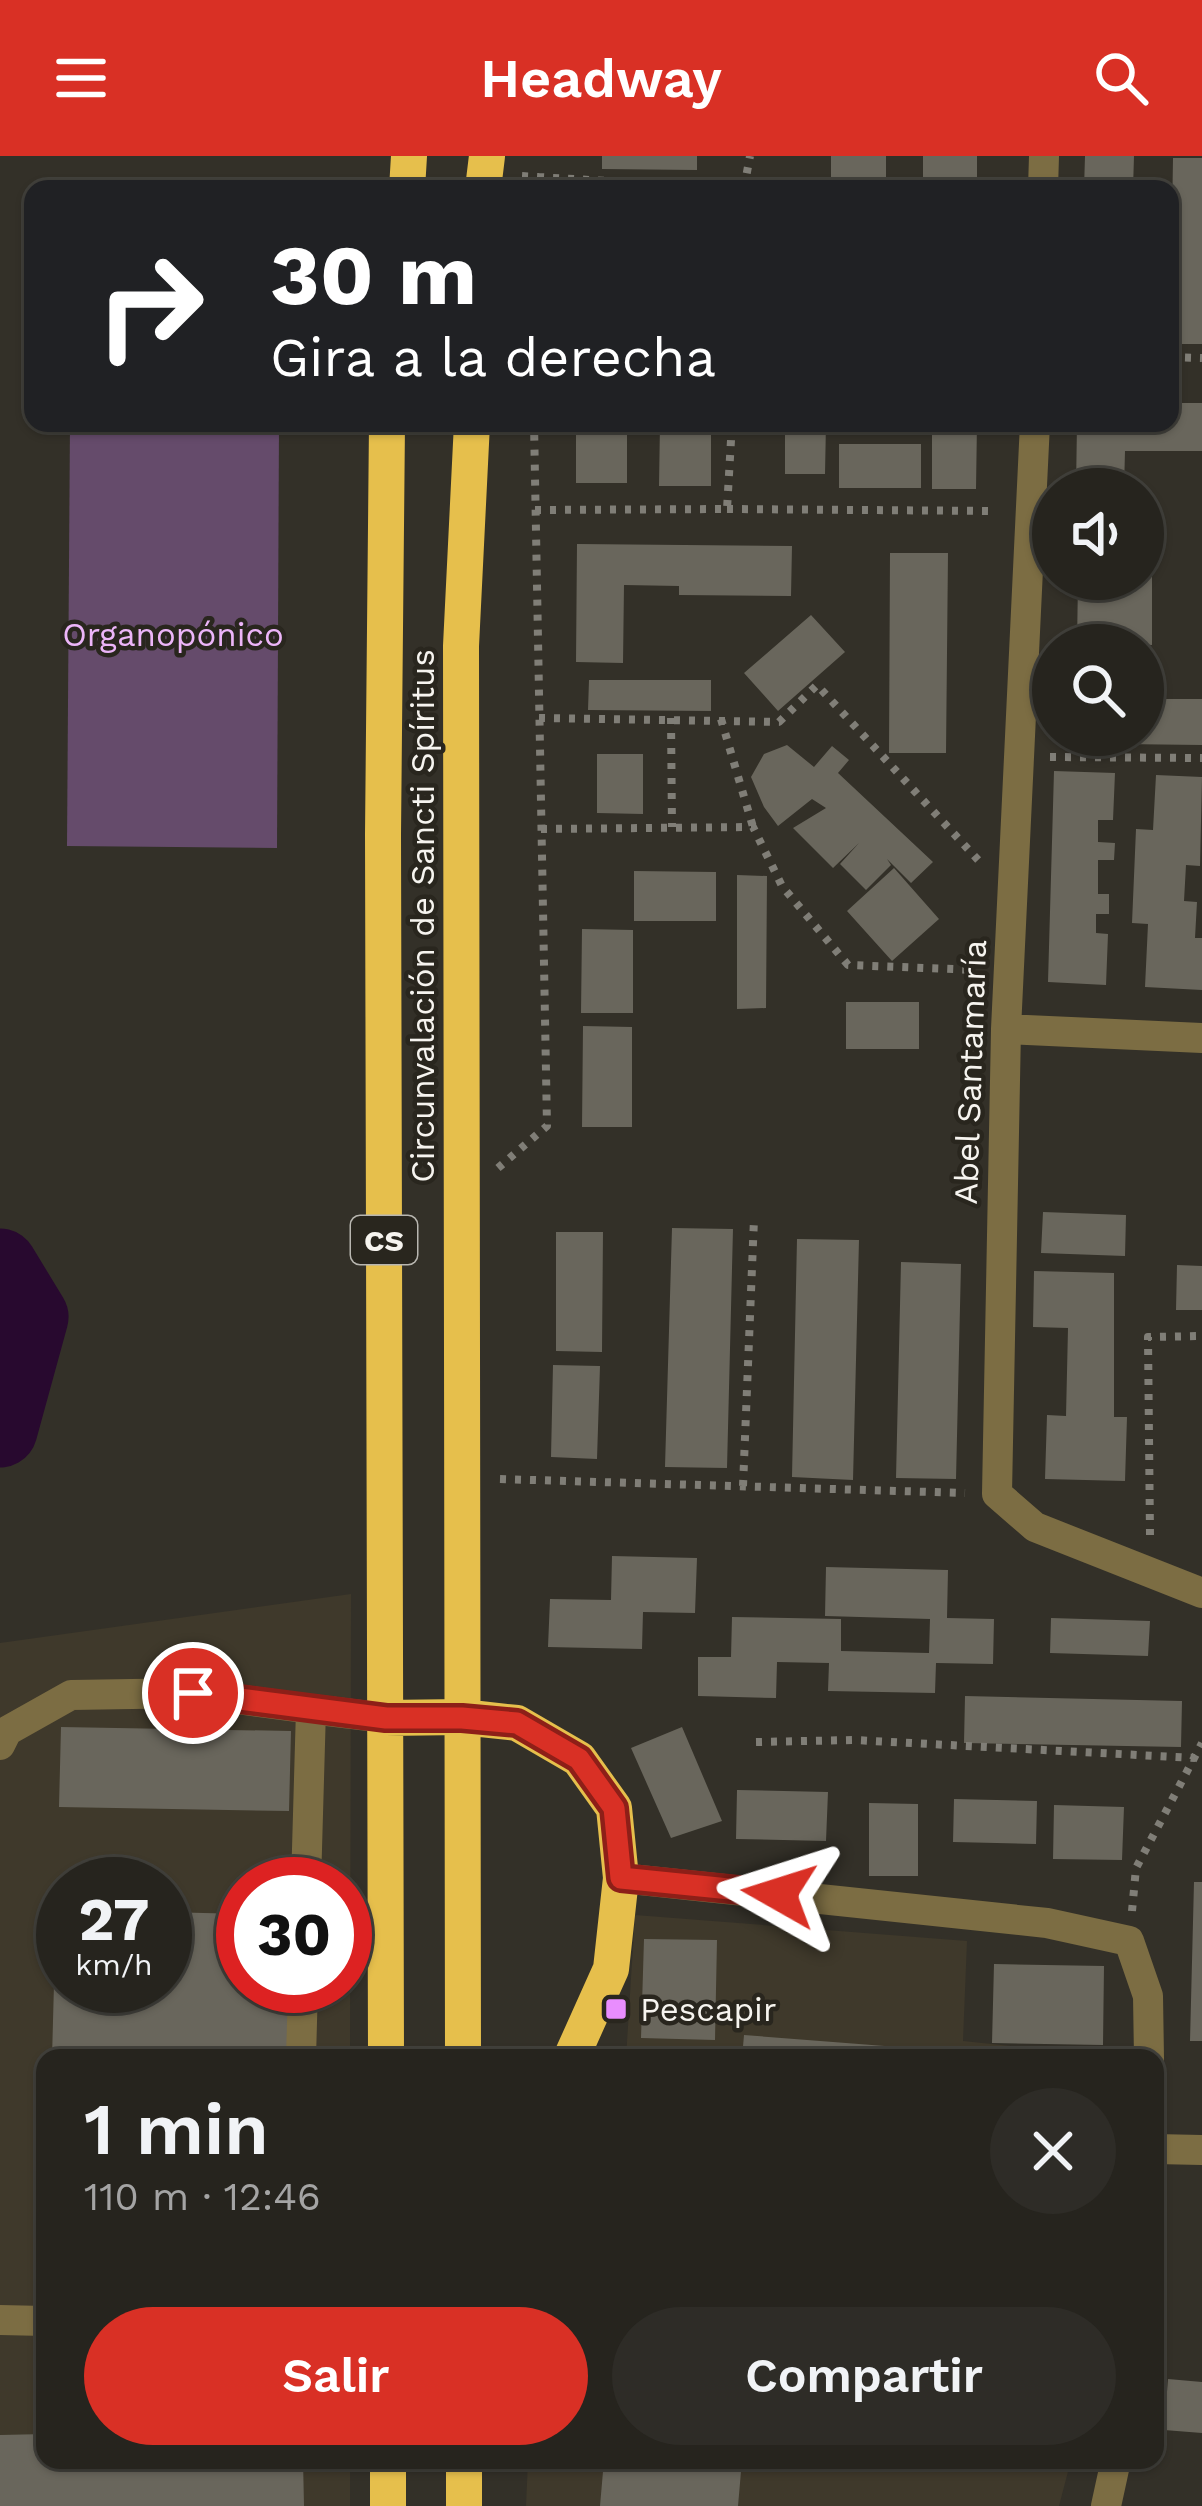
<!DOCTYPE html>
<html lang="es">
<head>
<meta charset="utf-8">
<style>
	body { margin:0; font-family:"Work Sans",sans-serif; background:#2e2c27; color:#f1f3f6; height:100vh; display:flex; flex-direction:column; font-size:45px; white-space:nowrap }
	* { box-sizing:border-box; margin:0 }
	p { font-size:39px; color:#a4a4a4 }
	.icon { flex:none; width:66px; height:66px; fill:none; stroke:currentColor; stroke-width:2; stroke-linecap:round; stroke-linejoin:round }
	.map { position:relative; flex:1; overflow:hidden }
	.side { position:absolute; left:36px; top:1893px; width:1128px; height:420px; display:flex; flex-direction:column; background:#26241e; border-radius:24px; box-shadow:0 3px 9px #0004,0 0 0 3px #42413c }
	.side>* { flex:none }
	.top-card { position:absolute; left:24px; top:24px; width:1155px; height:252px; border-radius:24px; box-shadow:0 3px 9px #0004,0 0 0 3px #42413c; background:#202124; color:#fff; overflow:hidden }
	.tools { position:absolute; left:1032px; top:312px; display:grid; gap:24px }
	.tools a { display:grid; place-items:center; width:132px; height:132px; border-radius:50%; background:#26241e; box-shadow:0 3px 9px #0004,0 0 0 3px #42413c; font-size:60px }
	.speed { position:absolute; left:36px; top:1701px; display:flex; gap:24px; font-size:60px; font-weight:700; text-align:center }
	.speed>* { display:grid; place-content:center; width:156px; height:156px; border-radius:50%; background:#26241e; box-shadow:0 3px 9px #0004,0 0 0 3px #42413c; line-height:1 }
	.speed small { font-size:30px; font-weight:400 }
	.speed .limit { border:18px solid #d22; background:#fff; color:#111 }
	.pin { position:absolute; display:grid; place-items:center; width:102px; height:102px; color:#fff; margin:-51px; border:6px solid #fff; border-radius:50%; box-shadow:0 3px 12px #0007 }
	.me { position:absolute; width:132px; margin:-66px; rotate:276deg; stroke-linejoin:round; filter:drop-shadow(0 0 9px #0008) }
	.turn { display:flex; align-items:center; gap:42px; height:252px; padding:0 48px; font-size:54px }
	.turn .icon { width:156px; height:156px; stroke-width:2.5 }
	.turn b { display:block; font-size:84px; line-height:102px }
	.round { display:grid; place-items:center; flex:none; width:126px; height:126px; border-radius:63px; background:#2e2c27 }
	.headline { display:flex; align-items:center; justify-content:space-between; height:204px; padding:0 48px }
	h1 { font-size:72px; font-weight:600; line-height:90px }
	.button { display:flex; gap:24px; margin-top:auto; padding:24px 48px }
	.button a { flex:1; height:138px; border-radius:72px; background:#d93025; color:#fff; font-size:48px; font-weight:600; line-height:138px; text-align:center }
	.button a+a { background:#2e2c27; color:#f1f3f6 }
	header { display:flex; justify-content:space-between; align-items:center; height:156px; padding:0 48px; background:#d93025; color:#fff; font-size:54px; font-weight:600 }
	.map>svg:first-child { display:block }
	.built { fill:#3f392b; fill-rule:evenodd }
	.green { fill:#654b6b }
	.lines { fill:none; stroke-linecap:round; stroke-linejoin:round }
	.river { stroke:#28092f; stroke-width:75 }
	.building { fill:#69665c }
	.path { stroke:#807e77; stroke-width:8; stroke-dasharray:6 9; stroke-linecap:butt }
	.minor { stroke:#7c6d43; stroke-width:30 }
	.highway { stroke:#e6bf4c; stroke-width:36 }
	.route-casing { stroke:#8d1f18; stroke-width:30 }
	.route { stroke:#d93025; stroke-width:21 }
	.poi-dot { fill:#e98dfe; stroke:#29261e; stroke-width:4.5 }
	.labels { text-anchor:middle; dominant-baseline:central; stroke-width:9; stroke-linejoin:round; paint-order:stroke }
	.shield { fill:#29261e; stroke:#b8b6b0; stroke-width:3 }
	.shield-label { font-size:30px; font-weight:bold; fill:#f6f4ef }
	.park-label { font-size:33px; fill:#ecb5f8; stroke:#29261e }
	.street-label { font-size:33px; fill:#f6f4ef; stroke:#29261e }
	.poi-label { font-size:33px; fill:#f6f4ef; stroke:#29261e; text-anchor:start }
</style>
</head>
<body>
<header><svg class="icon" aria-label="menu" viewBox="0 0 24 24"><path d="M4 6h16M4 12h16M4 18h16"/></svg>Headway<svg class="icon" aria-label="search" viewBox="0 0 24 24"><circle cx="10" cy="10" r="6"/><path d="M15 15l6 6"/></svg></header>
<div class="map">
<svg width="1202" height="2350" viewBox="0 0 1202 2350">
	<rect width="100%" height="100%" fill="#333028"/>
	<!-- built -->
	<path class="built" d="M351,1438L350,1902H45V2304H350V2350H0V1487ZM63,1728H165V1830H63ZM243,1728H345V1830H243Z
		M635,1759L967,1785L963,1885L1127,1902H626Z
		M528,2304H1071L1059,2350H526Z"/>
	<!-- green -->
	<path class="green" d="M70,267H279L277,692L67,690Z"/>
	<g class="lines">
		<!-- river -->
		<path class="river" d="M0,1110L31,1161L0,1274"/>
	</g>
	<!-- building -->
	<path class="building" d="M602,0H697V14L602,13Z
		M831,0H886V33H831Z
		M923,0H977V33H923Z
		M1085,0H1134L1133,33H1084Z
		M1173,2H1202V188H1170Z
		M1170,247H1202V295H1125L1124,333H1076L1077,267H1170Z
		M576,267H627V327H576Z
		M660,267H711V330H659Z
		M785,267H826L825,318H785Z
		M932,267H977L976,333H932Z
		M839,288H921V332H839Z
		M577,388L792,390L791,440L679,439V430L624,429L623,507L576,506Z
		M1143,394H1152V489L1093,485V489H1077L1078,423H1143Z
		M890,397H948L946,597H889Z
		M811,459L845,496L778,555L744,517Z
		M589,524H711V555L588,554Z
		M1143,543H1202V589L1120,588V579H1143Z
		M1077,579H1115V587H1077Z
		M787,589L814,611L832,590L849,604L838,617L933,706L911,727L887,703L891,709L866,734L840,708L859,687L833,712L793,672L826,652L812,643L778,670L764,651L751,621L764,598Z
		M597,598H643V658L597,657Z
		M1054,615L1115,617L1113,664H1098V686L1115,687L1114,704H1098V738H1109V758H1096V777L1108,778L1106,829L1048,826Z
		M1156,619L1202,621L1200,710L1186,709L1184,745L1197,746L1195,782H1202V834L1145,831L1148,768L1132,767L1136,673L1153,674Z
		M894,712L939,763L892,805L847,755Z
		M634,715L716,716V765H634Z
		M737,719L767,720L766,852L737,853Z
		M582,773L633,774V857H581Z
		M846,846H919V893H846Z
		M583,870L632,871V971H582Z
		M1043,1056L1126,1059L1125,1100L1041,1097Z
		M672,1072L733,1073L727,1312L665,1311Z
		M556,1076H603L602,1196L556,1195Z
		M797,1083L859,1084L853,1324L792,1321Z
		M901,1106L961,1108L956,1323L896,1322Z
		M1177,1109L1202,1110V1154H1176Z
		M1034,1115L1114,1117V1261H1127L1125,1325L1045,1323L1047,1259L1066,1260L1068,1172L1033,1171Z
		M553,1209L600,1210L597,1303L551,1301Z
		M612,1400L697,1402L695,1457L643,1456L642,1493L548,1491L550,1443L611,1444Z
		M826,1411L948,1414L947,1462L994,1463L993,1508L936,1507L935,1537L828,1535L829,1507L777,1506L776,1542L698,1540V1501H731L732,1461L841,1463V1495L929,1497L930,1463L825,1460Z
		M1051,1462L1150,1465L1148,1500L1050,1497Z
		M965,1540L1182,1545L1181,1591L964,1587Z
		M61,1571L291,1575L289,1655L59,1651Z
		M682,1571L722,1665L671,1682L631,1592Z
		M737,1634L828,1636L826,1685L736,1683Z
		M954,1643L1037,1645L1036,1688L953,1686Z
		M869,1647L918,1648V1720H869Z
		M1054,1649L1124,1651L1122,1704L1053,1703Z
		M1194,1726H1202V1885H1190Z
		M56,1754H63V1830H165V1756L243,1758V1830H295L294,1902H52Z
		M644,1783L717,1784L715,1884L641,1882Z
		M994,1808L1104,1810L1103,1889L992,1887Z
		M744,1879L1001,1899V1902H742Z
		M1168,2223L1202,2226V2277L1164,2274Z
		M45,2278V2304H303L304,2350H0V2279Z
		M604,2304H742L738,2350H600Z"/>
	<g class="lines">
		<!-- path -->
		<path class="path" d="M522,20L538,21V33
			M538,21L744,33
			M744,32L750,0
			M1170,201L1202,202
			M727,353L996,355
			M535,354L727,353L732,267
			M539,562L779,566L817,529L979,705
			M671,562L672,671
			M721,563L753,671
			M1050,601L1202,602
			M541,673L753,671L782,730L848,809L977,814
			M498,1012L547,970L534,267
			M500,1323L965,1337
			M743,1330L754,1063
			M1150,1379L1148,1181L1202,1180
			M756,1586L854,1584L1195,1602
			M1132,1755L1136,1712L1202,1587"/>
		<!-- minor -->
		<path class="minor" d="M1043,33L1044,0
			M1035,267L1006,873L997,1338L1035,1371L1202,1437
			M1006,873L1202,882
			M0,1589L7,1575L71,1539L193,1537L311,1553
			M621,1722L1047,1767L1129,1785L1148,1840L1149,1902
			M306,1728L311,1553L385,1562
			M301,1902L303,1830
			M1155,1993L1202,1994
			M0,2164L45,2165
			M1106,2350L1116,2304"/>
		<!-- highway -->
		<path class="highway" d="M407,33L409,0
			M483,33L487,0
			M385,1562L462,1561L517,1567L579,1603L614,1652L621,1722L611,1813L571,1902
			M386,1902L383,678L387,267
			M463,1902L461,490L472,267
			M388,2304V2350
			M464,2304V2350"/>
	</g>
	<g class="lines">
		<defs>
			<path id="route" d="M193,1537L386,1562H462L517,1567L579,1603L614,1652L621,1722L779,1738"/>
		</defs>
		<!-- route casing -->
		<use href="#route" class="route-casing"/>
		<!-- route -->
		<use href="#route" class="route"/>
	</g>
	<!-- markers -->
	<rect class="poi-dot" x="604" y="1841" width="24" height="24" rx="6"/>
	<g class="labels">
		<!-- shield labels -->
		<rect class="shield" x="351" y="1060" width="66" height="48" rx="9"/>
		<g class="shield-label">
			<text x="384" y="1084">CS</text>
		</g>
		<!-- park labels -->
		<g class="park-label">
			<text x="173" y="478">Organopónico</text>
		</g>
		<!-- street labels -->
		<g class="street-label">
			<text transform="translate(422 760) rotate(-90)">Circunvalación de Sancti Spíritus</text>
			<text transform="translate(970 916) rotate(-88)">Abel Santamaría</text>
		</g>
		<!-- poi labels -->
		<g class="poi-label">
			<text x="640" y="1853">Pescapir</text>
		</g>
	</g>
</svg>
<div class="tools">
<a><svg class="icon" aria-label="sound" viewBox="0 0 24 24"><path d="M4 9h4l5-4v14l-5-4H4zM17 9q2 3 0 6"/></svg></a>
<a><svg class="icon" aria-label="search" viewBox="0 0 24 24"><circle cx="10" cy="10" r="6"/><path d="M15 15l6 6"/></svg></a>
</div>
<div class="speed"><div>27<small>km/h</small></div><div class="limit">30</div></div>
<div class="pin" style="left:193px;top:1537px;background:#d93025"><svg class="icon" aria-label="arrive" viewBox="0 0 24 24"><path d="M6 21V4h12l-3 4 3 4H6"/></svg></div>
<svg class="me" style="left:779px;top:1738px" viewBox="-20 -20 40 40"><path d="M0-17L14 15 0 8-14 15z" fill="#d93025" stroke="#fff" stroke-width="4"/></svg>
<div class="top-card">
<div class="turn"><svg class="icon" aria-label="right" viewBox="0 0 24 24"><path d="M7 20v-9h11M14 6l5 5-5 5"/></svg><div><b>30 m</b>Gira a la derecha</div></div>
</div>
<section class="side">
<div class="headline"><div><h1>1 min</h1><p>110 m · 12:46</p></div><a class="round"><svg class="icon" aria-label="close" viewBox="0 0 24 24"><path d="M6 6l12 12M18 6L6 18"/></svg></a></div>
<div class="button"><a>Salir</a><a>Compartir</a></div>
</section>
</div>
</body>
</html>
